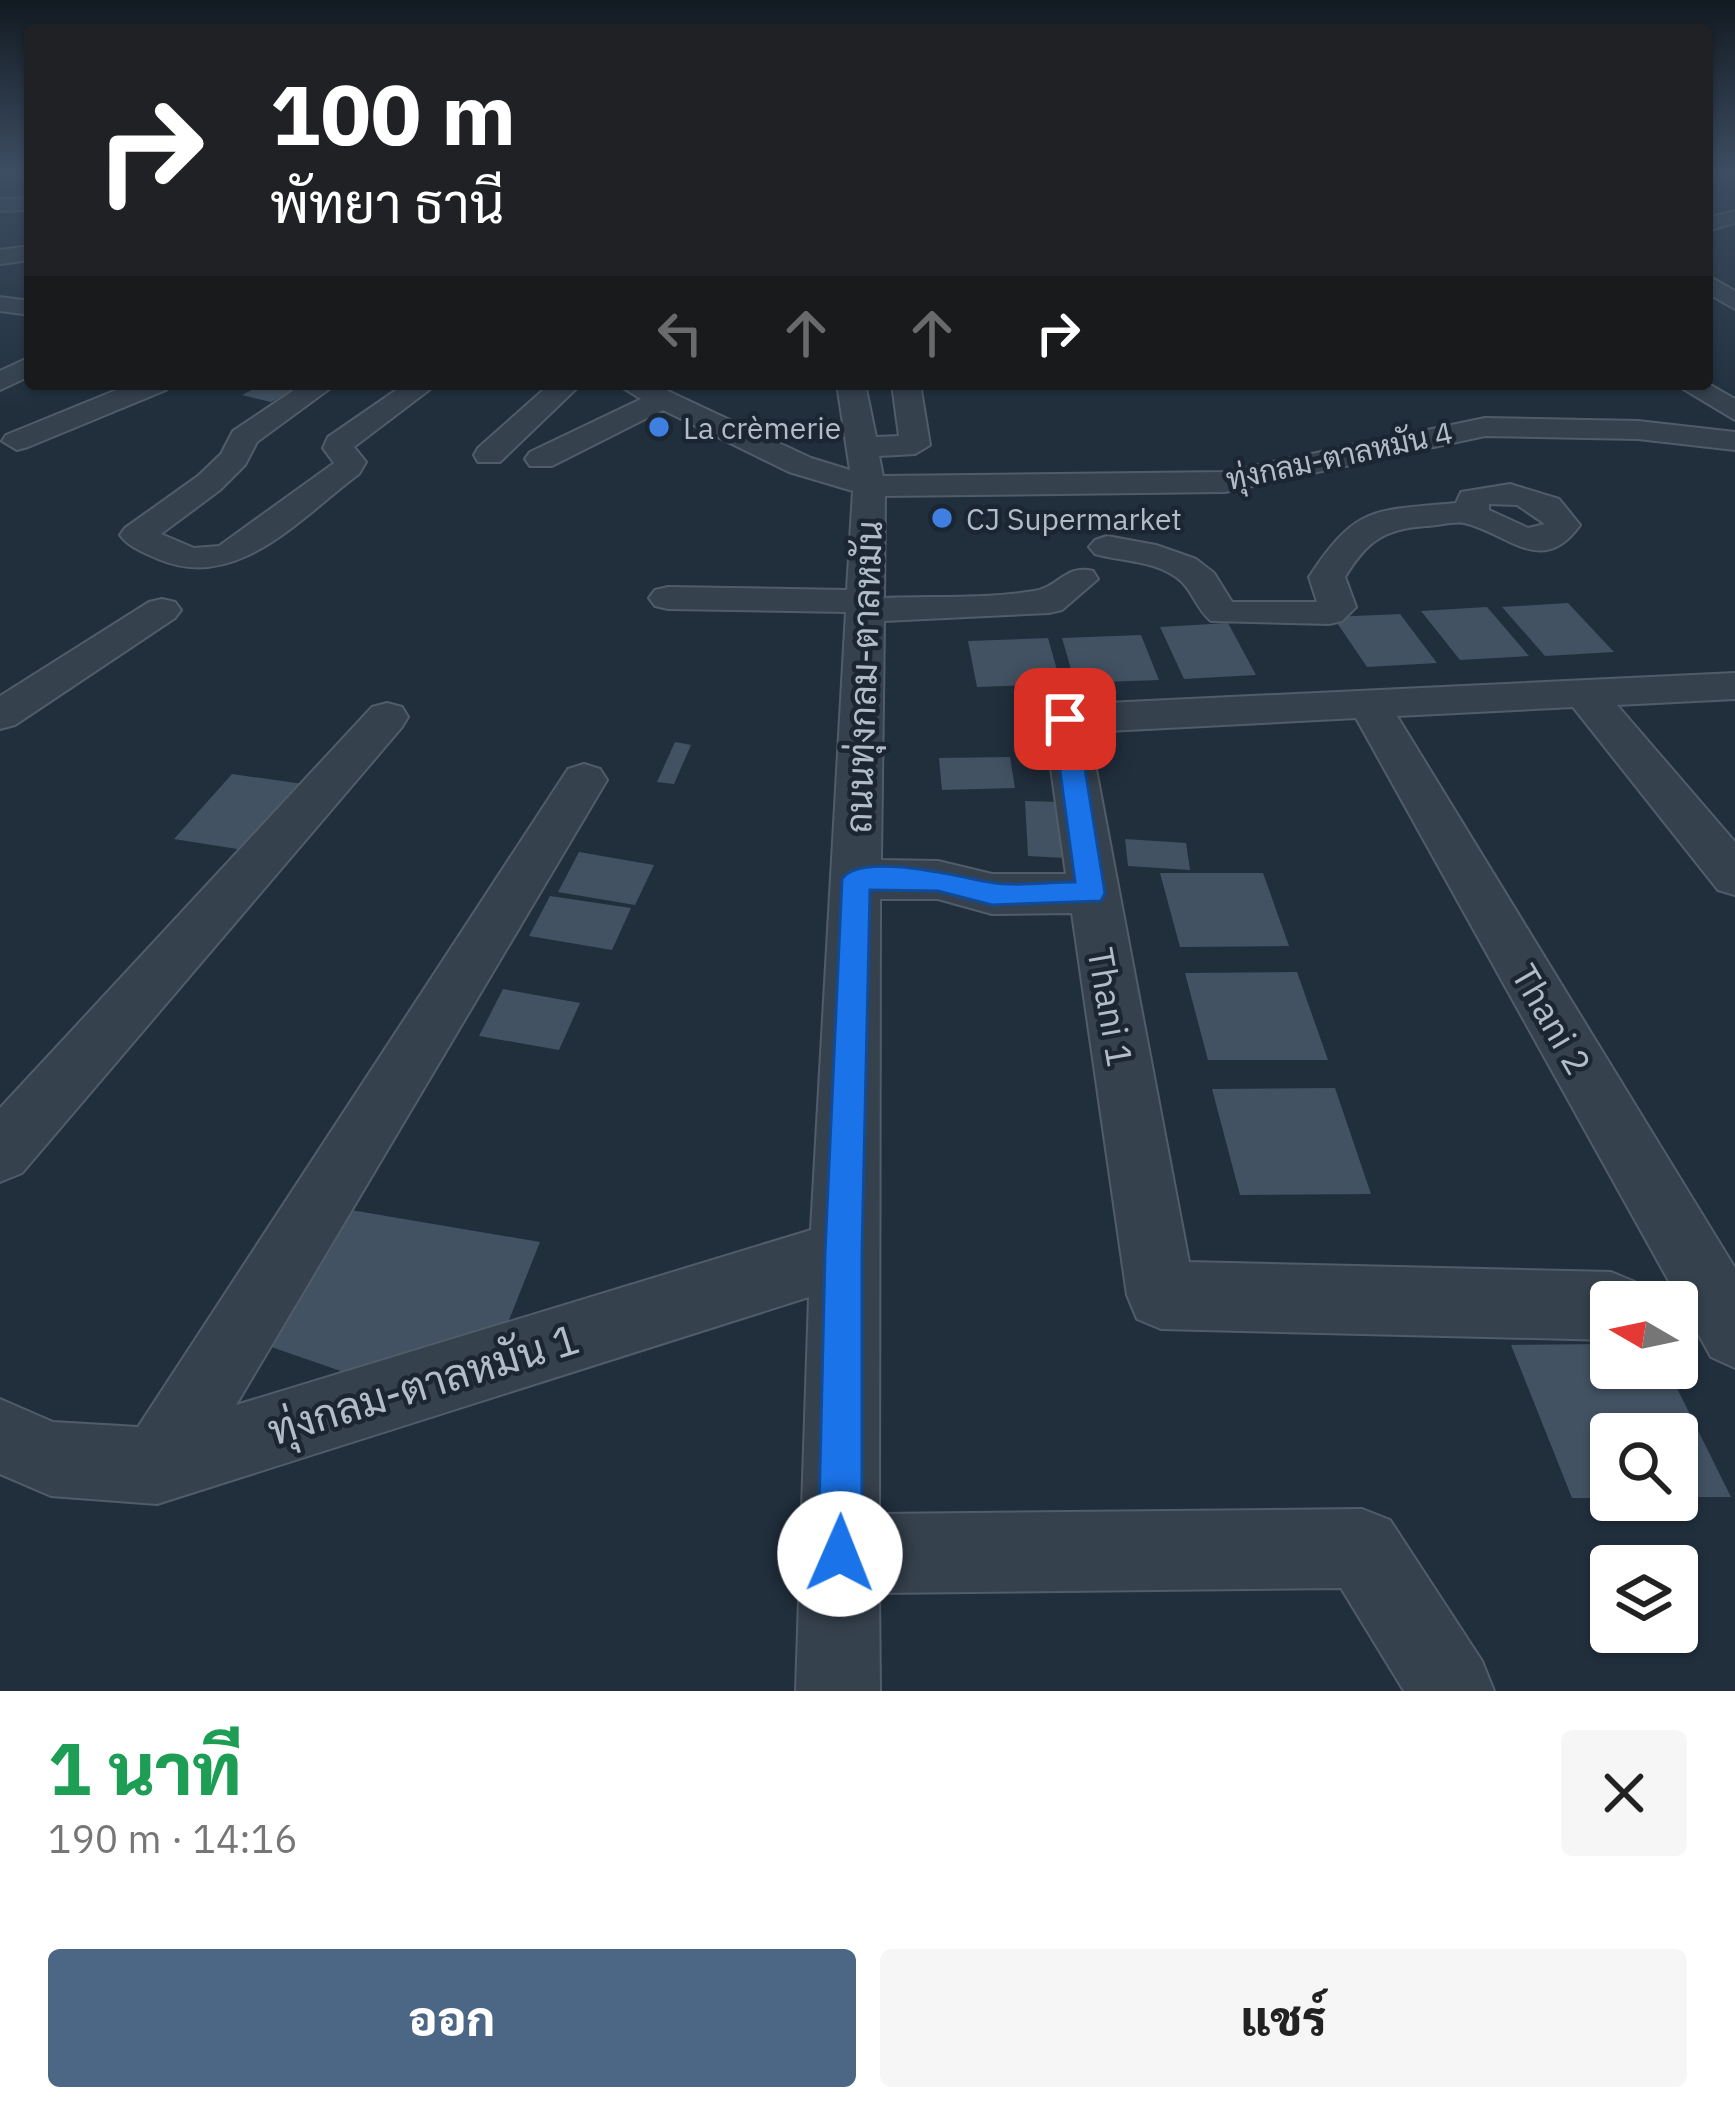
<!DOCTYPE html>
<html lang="th">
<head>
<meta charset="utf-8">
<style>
	body { margin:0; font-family:"IBM Plex Sans",Sarabun,sans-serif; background:#f6f6f6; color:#222; height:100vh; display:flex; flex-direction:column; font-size:45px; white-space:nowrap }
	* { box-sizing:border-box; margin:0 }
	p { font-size:39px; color:#767676 }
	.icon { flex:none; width:66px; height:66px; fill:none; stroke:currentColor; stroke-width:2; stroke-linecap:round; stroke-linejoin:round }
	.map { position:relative; height:1691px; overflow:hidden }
	.drawer { display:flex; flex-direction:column; background:#fff; flex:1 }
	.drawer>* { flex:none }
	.hud { position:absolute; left:24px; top:24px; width:1689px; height:366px; border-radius:12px; box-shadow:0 3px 9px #0004; background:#202124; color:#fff; overflow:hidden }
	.needle { width:78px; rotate:279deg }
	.buttons { position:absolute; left:1590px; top:1281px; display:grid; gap:24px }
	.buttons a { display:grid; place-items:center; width:108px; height:108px; border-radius:12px; background:#fff; box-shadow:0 3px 9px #0004; font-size:60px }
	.pin { position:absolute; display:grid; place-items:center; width:102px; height:102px; color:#fff; margin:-51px; border-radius:24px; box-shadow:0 6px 18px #0006 }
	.me { position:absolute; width:132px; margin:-66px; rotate:1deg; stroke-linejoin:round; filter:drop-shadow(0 0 9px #0008) }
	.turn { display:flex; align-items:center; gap:42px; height:252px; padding:0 48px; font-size:54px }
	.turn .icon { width:156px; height:156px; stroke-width:2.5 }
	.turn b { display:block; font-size:84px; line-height:102px }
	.lanes { display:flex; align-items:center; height:114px; padding:0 48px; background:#0003; justify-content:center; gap:60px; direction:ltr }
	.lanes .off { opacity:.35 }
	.round { display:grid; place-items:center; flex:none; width:126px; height:126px; border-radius:12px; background:#f6f6f6 }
	.overview { display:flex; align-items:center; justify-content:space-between; height:204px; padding:0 48px }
	h1 { font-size:72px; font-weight:800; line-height:90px; color:#1e9e55 }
	.cta { display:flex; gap:24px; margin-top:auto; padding:24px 48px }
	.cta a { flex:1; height:138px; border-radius:12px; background:#4c6685; color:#fff; font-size:48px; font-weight:800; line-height:138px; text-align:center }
	.cta a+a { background:#f6f6f6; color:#222 }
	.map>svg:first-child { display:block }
	.building { fill:#425262 }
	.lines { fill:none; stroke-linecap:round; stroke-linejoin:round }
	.minor-casing { stroke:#515c68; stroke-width:4 }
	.minor { fill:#35414d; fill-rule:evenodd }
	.route { fill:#1a73e8; stroke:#114b97; stroke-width:3 }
	.shop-dot { fill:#3f7fe0; stroke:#1b2632; stroke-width:4.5 }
	.labels { text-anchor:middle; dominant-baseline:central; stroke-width:9; stroke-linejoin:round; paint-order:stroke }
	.far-poi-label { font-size:30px; fill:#b1bcc9; stroke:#1b2632; text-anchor:start }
	.far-street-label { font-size:30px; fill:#b1bcc9; stroke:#1b2632 }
	.street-label { font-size:36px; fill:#b1bcc9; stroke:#1b2632 }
	.near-street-label { font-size:42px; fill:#b1bcc9; stroke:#1b2632 }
</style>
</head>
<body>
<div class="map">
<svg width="1735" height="1691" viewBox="0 0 1735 1691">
	<rect width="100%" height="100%" fill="#212f3d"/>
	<!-- building -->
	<path class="building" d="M263,384H304L271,402L242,395Z
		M1568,603L1614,652L1545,656L1502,607Z
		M1487,607L1529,656L1460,660L1421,611Z
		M1400,614L1437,663L1367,667L1333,617Z
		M1228,623L1256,675L1184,679L1160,627Z
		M1141,635L1159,680L1075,683L1062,638Z
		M1048,638L1061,684L977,687L968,641Z
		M675,742L691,745L674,784L657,782Z
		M1010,757L1015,788L942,790L939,758Z
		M232,774L310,785L256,852L174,839Z
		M1025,801L1059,802L1065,858L1028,856Z
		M1125,839L1186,843L1190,870L1128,866Z
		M579,852L654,865L635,905L558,892Z
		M1160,873H1263L1289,946L1180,947Z
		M550,896L631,908L612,950L529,936Z
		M1297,972L1328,1060H1208L1185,973Z
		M503,989L580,1003L559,1050L479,1036Z
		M1335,1088L1371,1194L1240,1195L1212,1089Z
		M339,1208L540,1242L499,1345L358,1377L254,1341Z
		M1611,1344V1368H1667L1731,1497H1677V1434H1611V1498H1572L1511,1345Z"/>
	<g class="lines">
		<defs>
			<path id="minor" d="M30,198V210L0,211V199Z
				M1735,211V223L1707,231V218Z
				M30,246V260L0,264V250Z
				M1707,275L1735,291V309L1707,293Z
				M0,297L30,301V315L0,311Z
				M30,357V376L0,390V371Z
				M1707,383L1735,399V420L1675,384Z
				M131,384H170L166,390L28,447L17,450L2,441L6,435Z
				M303,384H336L257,442L245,465L220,490L161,534L194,548L219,546L334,463L323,448L328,437L405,384H437L354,447L366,462L359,474C301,517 237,593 158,559C145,553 128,547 120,535L125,528L198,476L221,454L233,431Z
				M550,384H581L500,462H478L474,455L478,448Z
				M617,384H653L811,458L850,470L837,384H865L876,437L899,436L892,384H926L921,390L930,445L915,454L879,456L883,476L1225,472L1485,418L1638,421L1735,432V450L1638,439L1485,436L1225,492L885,496L884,598C933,596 986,599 1034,591C1058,588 1065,564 1093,571L1098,579L1062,610L1049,613L884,621L881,860L938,861L992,874H1066L1044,719L1050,709L1065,705L1735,673V699L1617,705L1735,842V895L1718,890L1573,707L1397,716L1735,1268V1368L1711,1357L1356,718L1089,732L1189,1262L1611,1272L1635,1282L1643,1302H1611V1340L1161,1329L1137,1319L1127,1295L1072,913L992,914L938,899H880L879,1514L1362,1509L1390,1520L1482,1661L1494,1691H1404L1341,1588L879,1593L880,1691H796L809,1297L157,1504L51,1496L0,1474V1399L53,1422L138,1427L568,769L584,764L600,769L607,780L236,1405L811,1230L846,612L668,609L655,606L649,598L655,590L668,587L847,590L853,491L789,472L663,410L552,466H530L525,459L530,452L641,399Z
				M1510,484L1559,499L1580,525C1542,579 1506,532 1464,523C1452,521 1438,526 1426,526C1384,529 1367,541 1345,577L1356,607L1342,621L1329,624L1211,621C1197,610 1193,592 1181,581C1157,560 1123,562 1095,554L1089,547L1095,540L1107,536L1156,545L1196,559L1214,573L1232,602H1317L1309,577C1357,504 1374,511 1456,503L1461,492ZM1489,504L1517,505L1545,524L1528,528L1489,510Z
				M162,599L175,602L181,610L175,618L15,725L0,729V696L149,602Z
				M387,703L402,707L408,717L402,727L22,1173L0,1182V1108L372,707Z"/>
		</defs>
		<!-- minor casing -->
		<use href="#minor" class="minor-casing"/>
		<!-- minor -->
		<use href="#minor" class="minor"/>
	</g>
	<!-- sky -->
	<linearGradient id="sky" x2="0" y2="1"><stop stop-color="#121a22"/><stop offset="0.42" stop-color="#3d4d62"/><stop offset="1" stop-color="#3d4d62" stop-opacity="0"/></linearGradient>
	<rect width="1735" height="408" fill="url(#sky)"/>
	<!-- route -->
	<path class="route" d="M1065,711L1077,719L1105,893L1101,901L992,905L938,891L870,890L862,1253V1554L856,1570L840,1576L824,1570L818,1554L825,1253L842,879C860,851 960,877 989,882C1016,887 1048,882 1075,882L1053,719Z"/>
	<!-- markers -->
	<g class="shop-dot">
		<circle cx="659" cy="427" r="12"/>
		<circle cx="942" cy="518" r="12"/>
	</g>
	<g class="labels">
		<!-- far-poi labels -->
		<g class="far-poi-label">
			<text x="683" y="427">La crèmerie</text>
			<text x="966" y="518">CJ Supermarket</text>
		</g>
		<!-- far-street labels -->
		<g class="far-street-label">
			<text transform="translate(1339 455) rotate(-12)">ทุ่งกลม-ตาลหมัน 4</text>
		</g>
		<!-- street labels -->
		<g class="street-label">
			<text transform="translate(863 677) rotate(-88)">ถนนทุ่งกลม-ตาลหมัน</text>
			<text transform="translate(1111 1007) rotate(80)">Thani 1</text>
			<text transform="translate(1552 1019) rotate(60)">Thani 2</text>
		</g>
		<!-- near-street labels -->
		<g class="near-street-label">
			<text transform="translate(423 1384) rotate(-17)">ทุ่งกลม-ตาลหมัน 1</text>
		</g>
	</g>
</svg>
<div class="buttons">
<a><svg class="needle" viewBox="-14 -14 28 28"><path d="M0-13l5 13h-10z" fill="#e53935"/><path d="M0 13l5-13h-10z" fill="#767676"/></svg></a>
<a><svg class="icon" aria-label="search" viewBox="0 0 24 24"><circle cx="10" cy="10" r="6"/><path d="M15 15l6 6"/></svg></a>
<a><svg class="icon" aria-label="layers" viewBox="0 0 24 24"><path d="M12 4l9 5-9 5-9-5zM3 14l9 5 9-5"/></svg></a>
</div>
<div class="pin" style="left:1065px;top:719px;background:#d93025"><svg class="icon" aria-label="arrive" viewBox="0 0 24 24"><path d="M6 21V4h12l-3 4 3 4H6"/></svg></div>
<svg class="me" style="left:840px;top:1554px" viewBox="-20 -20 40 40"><circle r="19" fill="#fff"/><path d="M0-13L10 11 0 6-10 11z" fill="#1a73e8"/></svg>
<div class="hud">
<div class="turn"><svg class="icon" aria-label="right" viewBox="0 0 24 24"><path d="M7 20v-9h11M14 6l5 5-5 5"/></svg><div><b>100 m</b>พัทยา ธานี</div></div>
<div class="lanes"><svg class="icon off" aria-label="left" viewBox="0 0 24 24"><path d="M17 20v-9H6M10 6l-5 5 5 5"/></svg><svg class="icon off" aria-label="ahead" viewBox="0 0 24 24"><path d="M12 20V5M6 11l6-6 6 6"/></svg><svg class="icon off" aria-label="ahead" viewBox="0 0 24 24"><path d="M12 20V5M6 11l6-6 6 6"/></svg><svg class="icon" aria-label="right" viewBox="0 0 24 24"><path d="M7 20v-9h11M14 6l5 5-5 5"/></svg></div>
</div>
</div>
<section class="drawer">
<div class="overview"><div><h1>1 นาที</h1><p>190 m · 14:16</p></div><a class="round"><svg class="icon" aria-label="close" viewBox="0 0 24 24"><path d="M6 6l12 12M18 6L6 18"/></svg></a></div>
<div class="cta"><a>ออก</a><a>แชร์</a></div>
</section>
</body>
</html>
